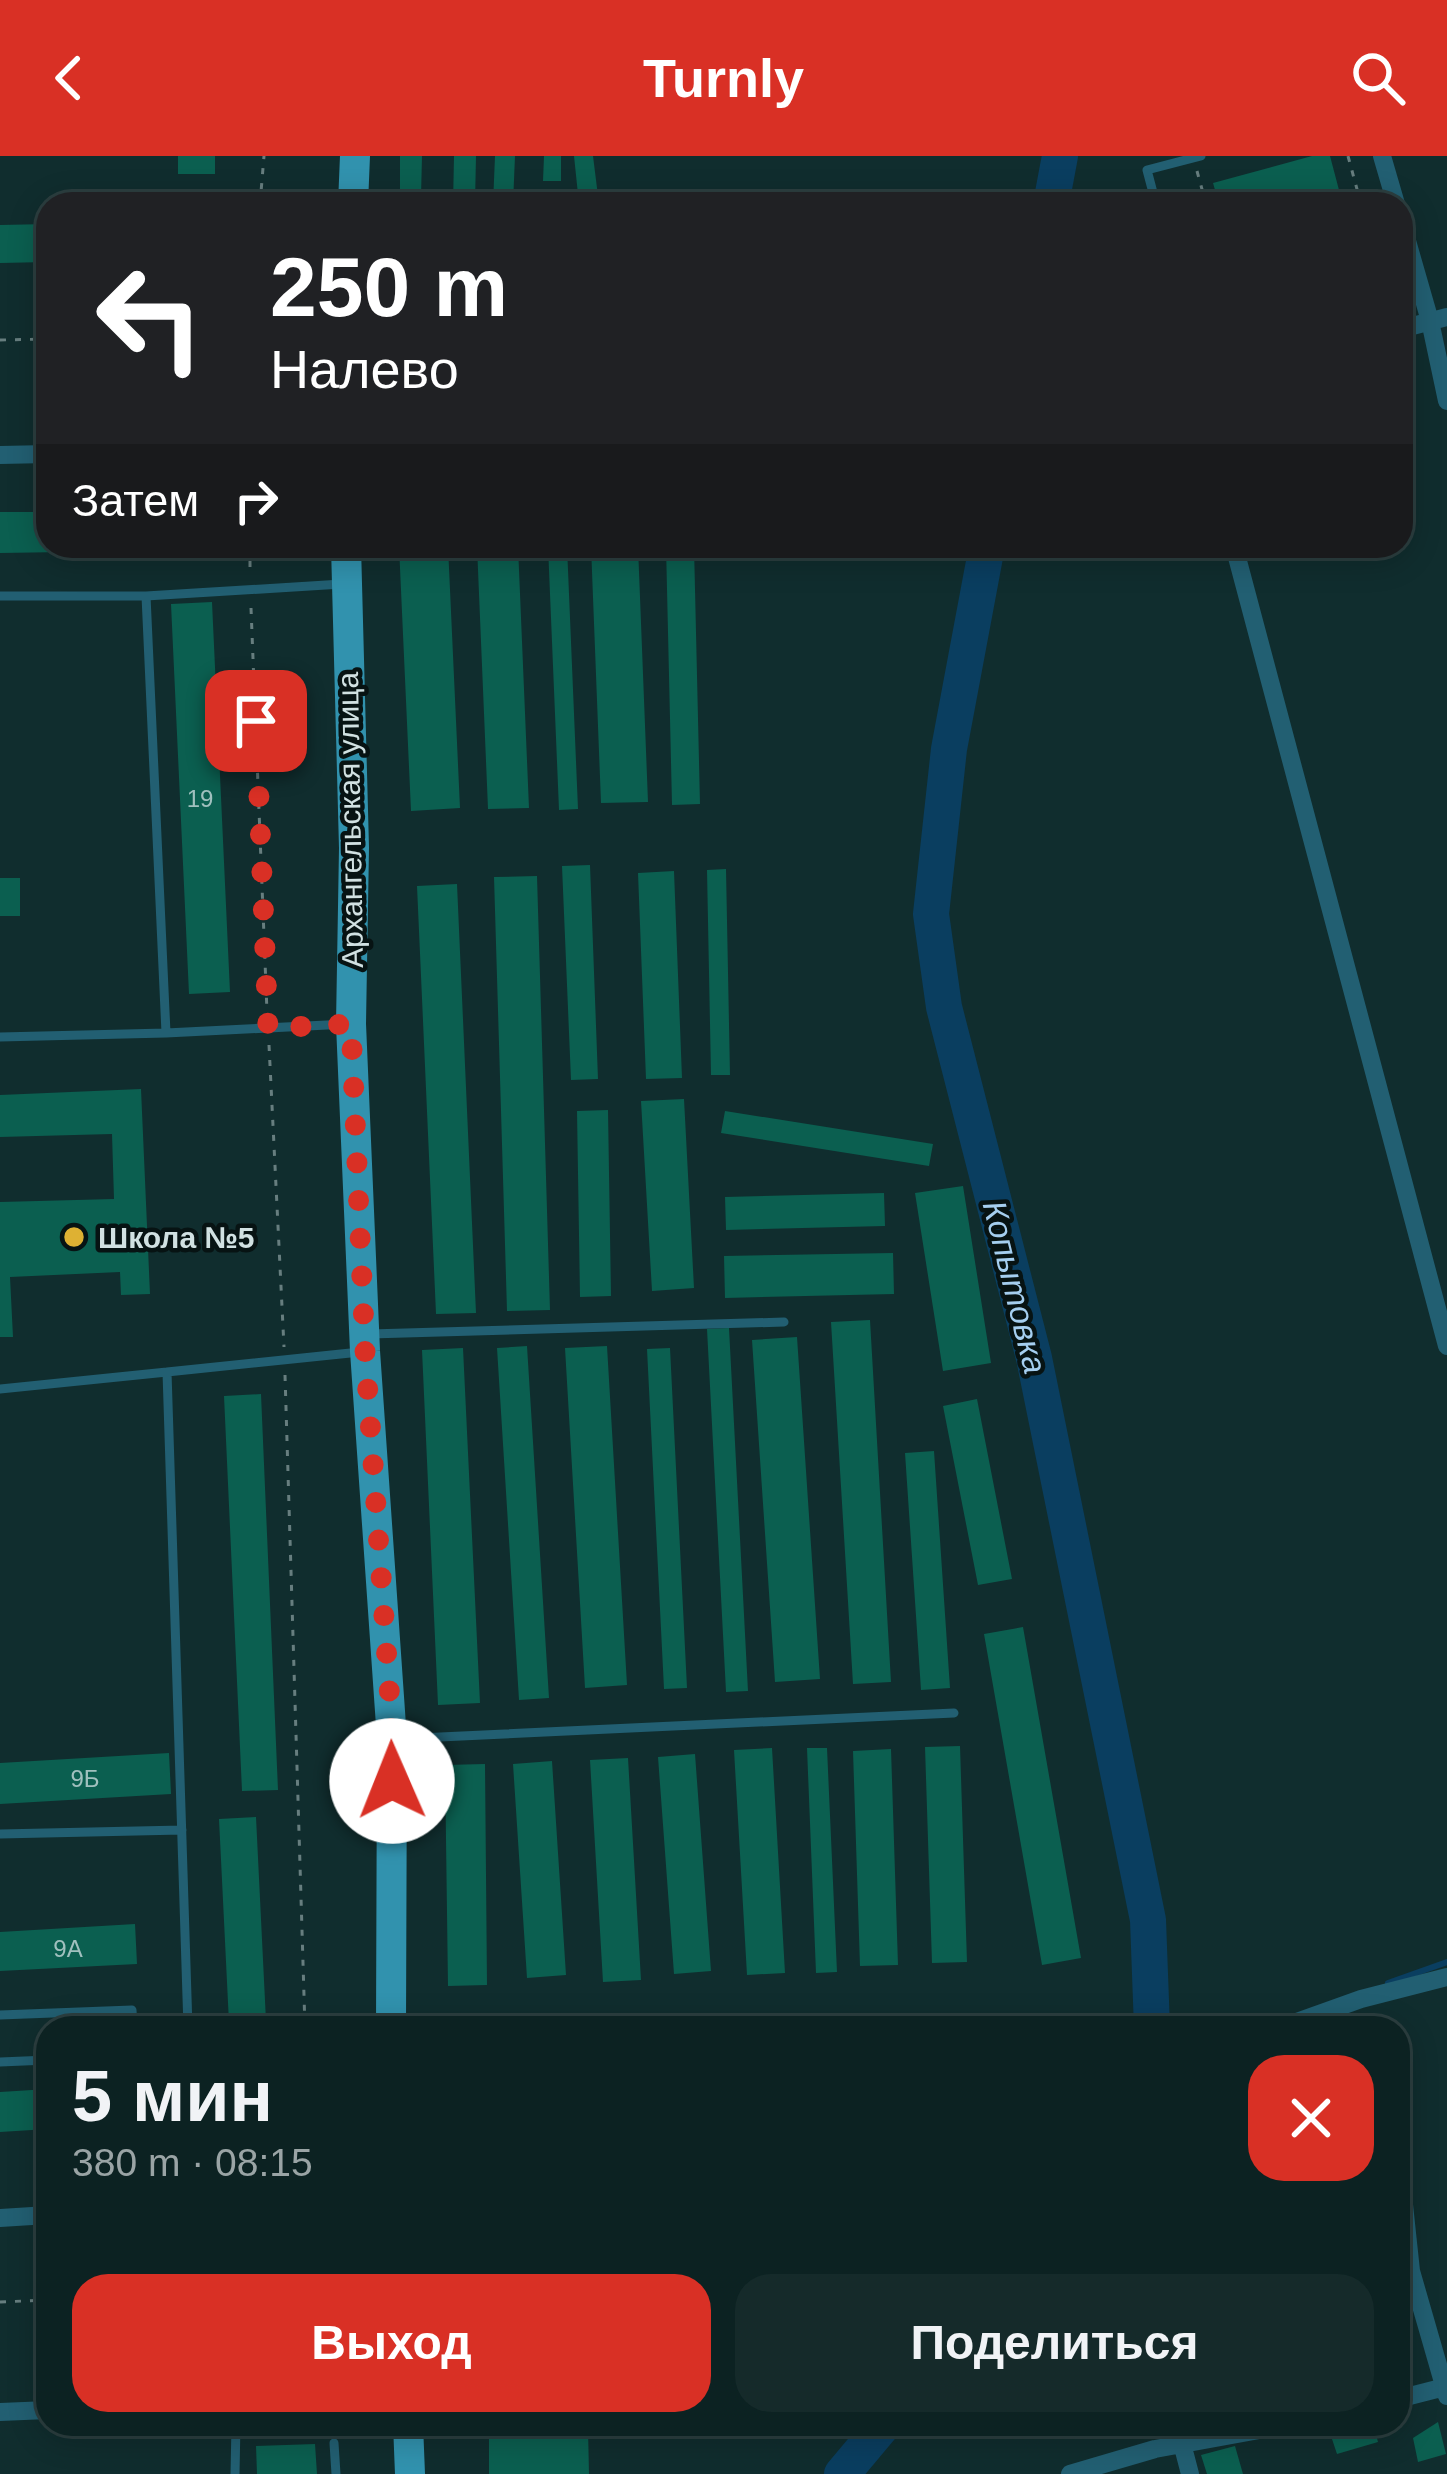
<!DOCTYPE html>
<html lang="ru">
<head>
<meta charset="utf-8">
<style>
	body { margin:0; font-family:Arial,sans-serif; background:#152a2a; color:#f1f3f6; height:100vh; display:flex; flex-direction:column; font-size:45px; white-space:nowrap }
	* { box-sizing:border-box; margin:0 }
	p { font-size:39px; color:#9aa4a5 }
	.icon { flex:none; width:66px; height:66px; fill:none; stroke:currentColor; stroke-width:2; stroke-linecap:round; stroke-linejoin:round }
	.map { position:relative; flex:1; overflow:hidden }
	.sheet { position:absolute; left:36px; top:1860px; width:1374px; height:420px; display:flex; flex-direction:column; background:#0c2222; border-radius:36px; box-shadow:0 6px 30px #0003,0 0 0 3px #2c3f40 }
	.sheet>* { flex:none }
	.hud { position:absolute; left:36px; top:36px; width:1377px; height:366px; border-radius:36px; box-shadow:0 6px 30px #0003,0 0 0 3px #2c3f40; background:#202124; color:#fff; overflow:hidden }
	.pin { position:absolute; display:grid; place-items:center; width:102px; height:102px; color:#fff; margin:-51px; border-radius:24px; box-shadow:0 6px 18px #0006 }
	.me { position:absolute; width:132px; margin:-66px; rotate:359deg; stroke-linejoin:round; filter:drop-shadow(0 0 9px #0008) }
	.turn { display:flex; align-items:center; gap:42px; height:252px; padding:0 36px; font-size:54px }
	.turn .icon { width:156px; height:156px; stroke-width:2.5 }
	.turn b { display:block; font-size:84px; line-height:102px }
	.then { display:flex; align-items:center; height:114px; padding:0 36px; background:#0003; gap:24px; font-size:45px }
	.round { display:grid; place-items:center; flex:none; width:126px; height:126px; border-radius:36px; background:#152a2a }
	.overview { display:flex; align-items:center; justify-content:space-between; height:204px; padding:0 36px }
	h1 { font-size:72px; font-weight:800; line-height:90px }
	.button { display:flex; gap:24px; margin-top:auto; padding:24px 36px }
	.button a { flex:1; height:138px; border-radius:36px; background:#d93025; color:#fff; font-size:48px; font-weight:800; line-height:138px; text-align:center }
	.button a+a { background:#152a2a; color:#f1f3f6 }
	header { display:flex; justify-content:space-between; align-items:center; height:156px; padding:0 36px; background:#d93025; color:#fff; font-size:54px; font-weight:800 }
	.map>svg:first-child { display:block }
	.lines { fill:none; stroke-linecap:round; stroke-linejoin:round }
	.stream { stroke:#0a3e60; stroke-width:6 }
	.river { stroke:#0a3e60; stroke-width:36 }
	.building { fill:#0b5f50 }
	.path { stroke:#677e7f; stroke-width:3; stroke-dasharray:6 9; stroke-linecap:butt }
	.service { stroke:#225f72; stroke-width:9 }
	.minor { stroke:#225f72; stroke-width:18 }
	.primary { stroke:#3192ae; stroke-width:30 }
	.route { stroke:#d93025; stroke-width:21; stroke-dasharray:0 37.8 }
	.poi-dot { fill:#deb133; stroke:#071313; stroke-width:4.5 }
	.labels { text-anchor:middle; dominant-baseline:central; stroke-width:9; stroke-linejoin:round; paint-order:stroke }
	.number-label { font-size:24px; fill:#a0c0be }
	.street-label { font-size:30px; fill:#d1e1e2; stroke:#071313 }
	.poi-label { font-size:30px; font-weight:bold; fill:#d1e1e2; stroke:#071313; text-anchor:start }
	.water-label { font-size:33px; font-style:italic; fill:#a5ceef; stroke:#071313 }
</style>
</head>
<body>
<header><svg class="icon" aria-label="back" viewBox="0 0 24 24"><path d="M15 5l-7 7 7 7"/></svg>Turnly<svg class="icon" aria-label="search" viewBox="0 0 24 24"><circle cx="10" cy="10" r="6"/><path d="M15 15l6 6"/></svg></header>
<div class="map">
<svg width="1447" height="2318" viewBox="0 0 1447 2318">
	<rect width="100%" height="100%" fill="#102d2e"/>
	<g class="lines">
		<!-- stream -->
		<path class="stream" d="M1388,1827L1447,1806"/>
		<!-- river -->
		<path class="river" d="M1051,48L1060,0
			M987,390L949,593L931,758L944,851L1034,1202L1148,1764L1152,1872
			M842,2318L884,2268"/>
	</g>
	<!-- building -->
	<path class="building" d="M178,0H215V18H178Z
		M400,0H422L421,41H400Z
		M454,0H476L475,48H453Z
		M495,0H515L513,48H493Z
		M544,0H561V25H543Z
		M574,0H593L599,48H579Z
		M1312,0H1330L1339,34L1285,48H1219L1213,27Z
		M189,41V48H155V42Z
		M48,68V106L0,107V69Z
		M0,356H48V390H194V394L0,397Z
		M399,390H448L460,652L411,655Z
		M477,390H518L529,652L488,653Z
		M548,390H567L578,653L559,654Z
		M591,390H638L648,646L601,647Z
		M666,390H694L700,648L672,649Z
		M212,446L230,836L189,838L171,448Z
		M590,709L598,923L571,924L562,710Z
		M726,713L730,919H711L707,714Z
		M674,715L682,922L646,923L638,717Z
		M537,720L550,1154L507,1155L494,721Z
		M0,722H20V760H0Z
		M457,728L476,1157L436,1158L417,730Z
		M141,933L150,1138L121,1139L120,1116L10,1121L13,1181H0V1046L114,1043L112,978L0,981V939Z
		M684,943L694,1132L652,1135L641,945Z
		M608,954L611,1140L580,1141L577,955Z
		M725,955L933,988L929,1010L721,977Z
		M963,1030L991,1207L943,1215L915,1037Z
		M884,1037L885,1070L726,1074L725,1041Z
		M893,1097L894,1138L725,1142L724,1100Z
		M870,1164L891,1526L853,1528L831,1166Z
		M729,1172L748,1535L726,1536L707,1173Z
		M797,1181L820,1523L775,1526L752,1184Z
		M527,1190L549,1542L519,1544L497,1192Z
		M607,1190L627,1529L585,1532L565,1192Z
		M463,1192L480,1547L438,1549L422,1194Z
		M670,1192L687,1532L664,1533L647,1193Z
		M261,1238L278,1634L242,1635L224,1240Z
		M977,1243L1012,1423L978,1429L943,1250Z
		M934,1295L950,1532L921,1534L905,1297Z
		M1023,1471L1081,1802L1042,1809L984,1478Z
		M960,1590L967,1806L932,1807L925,1591Z
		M772,1592L785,1817L747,1819L734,1594Z
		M807,1592H827L837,1816L816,1817Z
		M891,1593L898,1809L860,1810L853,1595Z
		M169,1597L171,1638L0,1648V1607Z
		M695,1598L711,1815L674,1818L658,1601Z
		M628,1602L641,1824L603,1826L590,1604Z
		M552,1605L566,1819L527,1822L513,1608Z
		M485,1608L487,1829L448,1830L445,1609Z
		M256,1661L266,1865L229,1867L219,1663Z
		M135,1768L137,1808L0,1815V1776Z
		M48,1933V1973L0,1976V1936Z
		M1438,2266L1446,2298L1418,2306L1413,2282Z
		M1100,2268H1128L1129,2272L1102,2278Z
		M1327,2268H1373L1378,2286L1337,2298Z
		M588,2272L589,2318H489V2273Z
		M315,2288L317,2318H257L256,2290Z
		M1235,2290L1243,2318H1207L1201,2299Z"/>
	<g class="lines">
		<!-- path -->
		<path class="path" d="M1348,0L1361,48
			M1197,15L1206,48
			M260,48L264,0
			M0,184L48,183
			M250,390V418
			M251,452L267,856
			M269,889L284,1191
			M285,1219L305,1872
			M0,2146L48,2144"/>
		<!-- service -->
		<path class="service" d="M1156,48L1147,14L1201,0
			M0,440H146L342,428
			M146,440L166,877L347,868
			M0,881L166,877
			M370,1178L784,1166
			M0,1233L167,1216
			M397,1583L954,1557
			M0,1678L182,1674
			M0,1859L132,1854L133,1872
			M188,1872L167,1216L360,1196
			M0,1906L48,1904
			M334,2287L336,2318
			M235,2318L236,2268"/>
		<!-- minor -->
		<path class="minor" d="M1382,0L1396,48
			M1401,64L1430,165L1447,245
			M1401,173L1447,161
			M0,299L48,298
			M1234,390L1447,1190
			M1280,1872L1361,1843L1447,1821
			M1398,1992L1411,2115L1447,2240
			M0,2062L48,2059
			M1398,2243L1445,2231
			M0,2256L48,2254
			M1177,2268L1190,2318
			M1070,2318L1155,2293L1291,2268"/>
		<!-- primary -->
		<path class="primary" d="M353,48L355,0
			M346,390L354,692L351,868L365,1195L392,1584L391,1872
			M408,2268L410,2318"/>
	</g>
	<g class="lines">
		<!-- route -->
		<path class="route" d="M256,565L268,872L351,868L365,1195L391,1559L392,1625"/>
	</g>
	<!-- markers -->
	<circle class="poi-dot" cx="74" cy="1081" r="12"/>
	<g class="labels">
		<!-- number labels -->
		<g class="number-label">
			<text x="200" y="642">19</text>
			<text x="85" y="1622">9Б</text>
			<text x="68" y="1792">9А</text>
		</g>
		<!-- street labels -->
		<g class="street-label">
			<text transform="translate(350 664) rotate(-91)">Архангельская улица</text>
		</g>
		<!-- poi labels -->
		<g class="poi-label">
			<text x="98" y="1081">Школа №5</text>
		</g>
		<!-- water labels -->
		<g class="water-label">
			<text transform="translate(1015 1131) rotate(76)">Копытовка</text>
		</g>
	</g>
</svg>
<div class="pin" style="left:256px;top:565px;background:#d93025"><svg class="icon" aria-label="arrive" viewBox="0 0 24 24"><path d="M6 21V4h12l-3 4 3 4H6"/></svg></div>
<svg class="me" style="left:392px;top:1625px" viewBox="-20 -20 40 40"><circle r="19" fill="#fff"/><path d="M0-13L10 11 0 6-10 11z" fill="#d93025"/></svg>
<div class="hud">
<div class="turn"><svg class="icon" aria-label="left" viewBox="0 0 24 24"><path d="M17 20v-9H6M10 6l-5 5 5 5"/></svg><div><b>250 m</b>Налево</div></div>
<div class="then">Затем<svg class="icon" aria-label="right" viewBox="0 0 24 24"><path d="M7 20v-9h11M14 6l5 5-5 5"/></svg></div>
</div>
<section class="sheet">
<div class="overview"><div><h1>5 мин</h1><p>380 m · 08:15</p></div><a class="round" style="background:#d93025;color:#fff"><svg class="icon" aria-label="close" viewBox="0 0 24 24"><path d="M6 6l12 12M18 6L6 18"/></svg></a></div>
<div class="button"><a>Выход</a><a>Поделиться</a></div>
</section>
</div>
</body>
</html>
